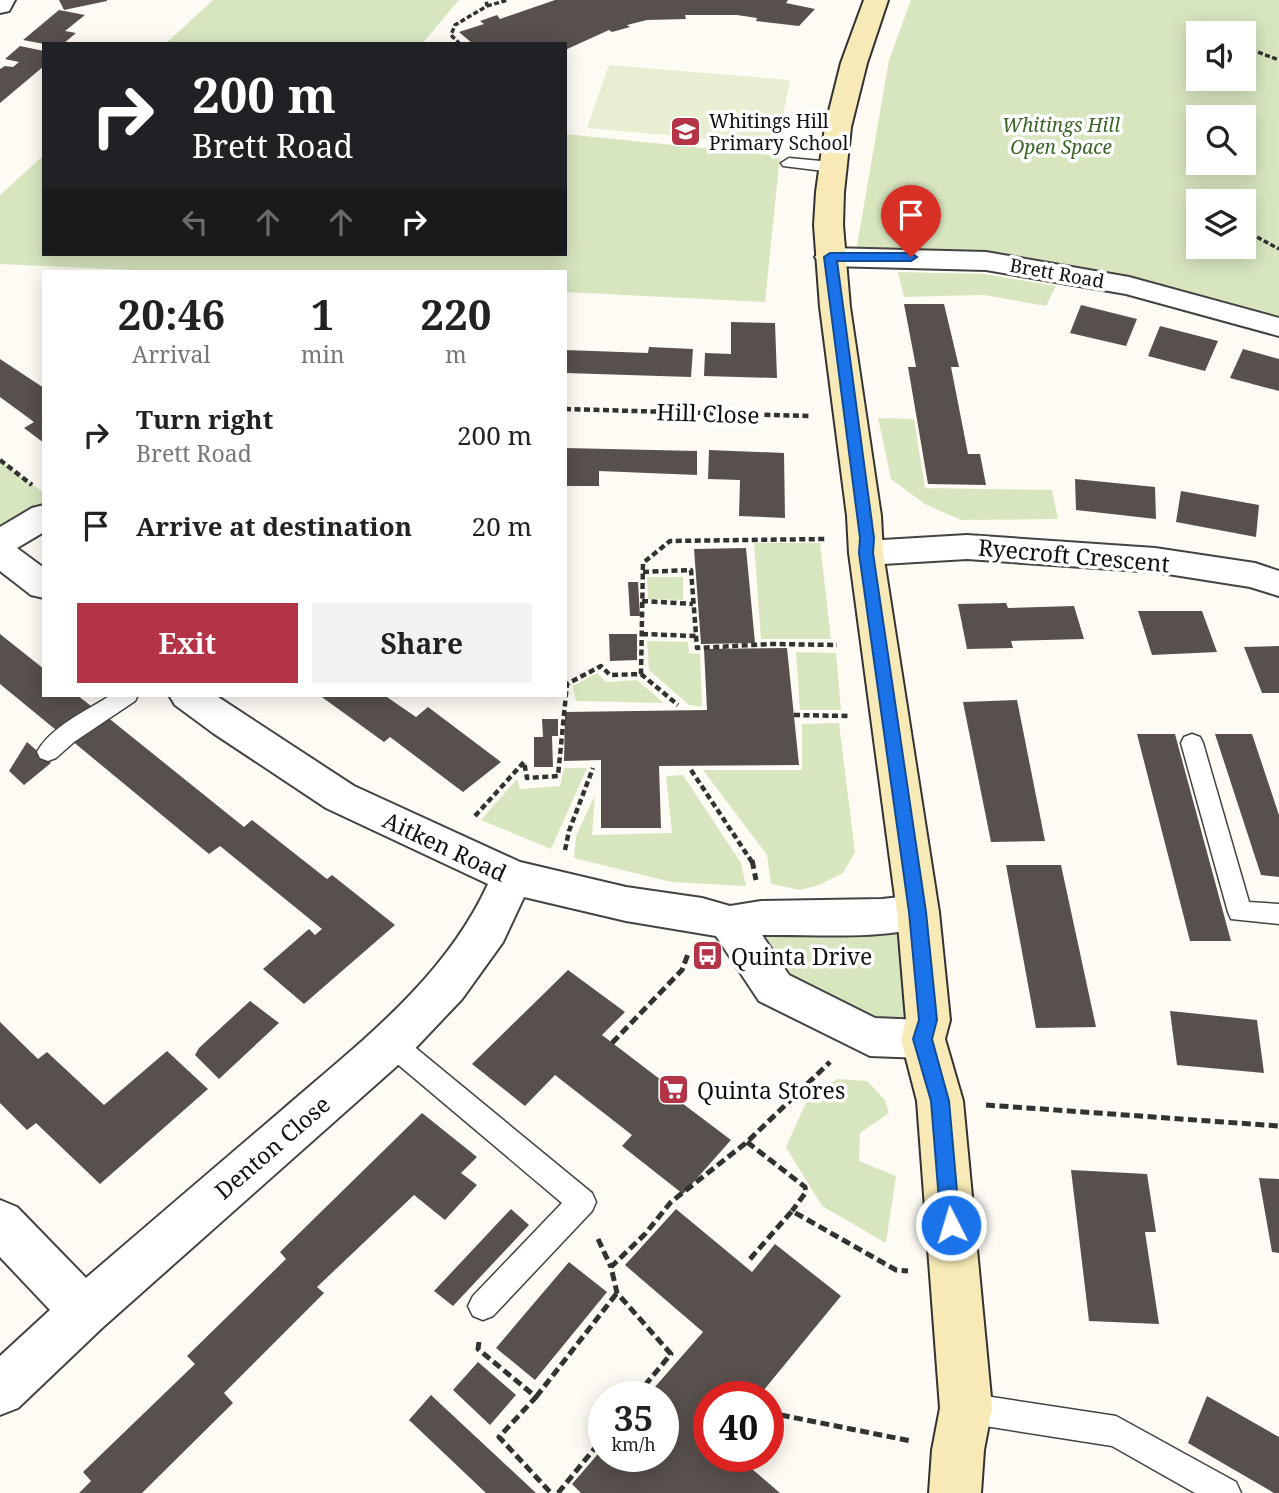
<!DOCTYPE html>
<html lang="en">
<head>
<meta charset="utf-8">
<style>
	body { margin:0; font-family:"Noto Serif",serif; background:#f2f2f2; color:#222; height:100vh; display:flex; flex-direction:column; font-size:26px; white-space:nowrap }
	* { box-sizing:border-box; margin:0 }
	p { font-size:23px; color:#767676 }
	.icon { flex:none; width:38px; height:38px; fill:none; stroke:currentColor; stroke-width:2; stroke-linecap:round; stroke-linejoin:round }
	.map { position:relative; flex:1; overflow:hidden }
	.side { position:absolute; left:42px; top:270px; width:525px; height:427px; display:flex; flex-direction:column; background:#fff; border-radius:0px; box-shadow:0 4px 18px #0003 }
	.side>* { flex:none }
	.top-card { position:absolute; left:42px; top:42px; width:525px; height:214px; border-radius:0px; box-shadow:0 4px 18px #0003; background:#202124; color:#fff; overflow:hidden }
	.controls { position:absolute; left:1186px; top:21px; display:grid; gap:14px }
	.controls a { display:grid; place-items:center; width:70px; height:70px; border-radius:0px; background:#fff; box-shadow:0 4px 18px #0003; font-size:35px }
	.speed { position:absolute; left:588px; top:1381px; display:flex; gap:14px; font-size:35px; font-weight:700; text-align:center }
	.speed>* { display:grid; place-content:center; width:91px; height:91px; border-radius:50%; background:#fff; box-shadow:0 4px 18px #0003; line-height:1 }
	.speed small { font-size:18px; font-weight:400 }
	.speed .limit { border:10px solid #d22; background:#fff; color:#111 }
	.pin { position:absolute; display:grid; place-items:center; width:60px; height:60px; color:#fff; margin:-72px -30px; border-radius:50% 50% 50% 0; rotate:-45deg; box-shadow:0 0 7px #0007 }
	.pin .icon { rotate:45deg }
	.me { position:absolute; width:77px; margin:-38px; rotate:355deg; stroke-linejoin:round; filter:drop-shadow(0 0 5px #0008) }
	.turn { display:flex; align-items:center; gap:24px; height:147px; padding:0 35px; font-size:32px }
	.turn .icon { width:91px; height:91px; stroke-width:2.5 }
	.turn b { display:block; font-size:49px; line-height:60px }
	.lanes { display:flex; align-items:center; height:66px; padding:0 35px; background:#0003; justify-content:center; gap:35px; direction:ltr }
	.lanes .off { opacity:.35 }
	.eta { display:flex; justify-content:space-evenly; align-items:center; height:119px; text-align:center }
	.eta b { font-size:42px; font-weight:700; line-height:49px }
	.action { display:flex; gap:14px; margin-top:auto; padding:14px 35px }
	.action a { flex:1; height:80px; border-radius:0px; background:#b43447; color:#fff; font-size:28px; font-weight:700; line-height:80px; text-align:center }
	.action a+a { background:#f2f2f2; color:#222 }
	ul { padding:0; list-style:none }
	li { display:flex; align-items:center; gap:21px; height:91px; padding:0 35px }
	li div { flex:1 }
	li b { display:block; font-size:26px }
	li em { font-style:normal }
	.map>svg:first-child { display:block }
	.green { fill:#d8e6c0; fill-rule:evenodd }
	.pitch { fill:#e7eed1 }
	.building { fill:#58504d }
	.lines { fill:none; stroke-linecap:round; stroke-linejoin:round }
	.lane-casing { stroke:#434343; stroke-width:3 }
	.street-casing { stroke:#434343; stroke-width:4 }
	.secondary-casing { stroke:#323232; stroke-width:4 }
	.path-far2 { stroke:#323232; stroke-width:3.5; stroke-dasharray:5 2.5; stroke-linecap:butt }
	.path-far1 { stroke:#323232; stroke-width:4.5; stroke-dasharray:6 3.5; stroke-linecap:butt }
	.path { stroke:#323232; stroke-width:5; stroke-dasharray:9 4.5; stroke-linecap:butt }
	.lane { fill:#fff; fill-rule:evenodd }
	.street { fill:#fff; fill-rule:evenodd }
	.secondary { fill:#f8eab6; fill-rule:evenodd }
	.route { fill:#1a73e8; stroke:#114b97; stroke-width:2 }
	.labels { text-anchor:middle; dominant-baseline:central; stroke-width:7; stroke-linejoin:round; paint-order:stroke }
	.far-poi-label { font-size:19px; fill:#101010; stroke:#fff; text-anchor:start }
	.far-park-label { font-size:19px; font-style:italic; fill:#386325; stroke:#fff }
	.far-street-label { font-size:19px; fill:#101010; stroke:#fff }
	.street-label { font-size:23px; fill:#101010; stroke:#fff }
	.poi-label { font-size:23px; fill:#101010; stroke:#fff; text-anchor:start }
</style>
</head>
<body>
<div class="map">
<svg width="1279" height="1493" viewBox="0 0 1279 1493">
	<rect width="100%" height="100%" fill="#fefbf4"/>
	<!-- green -->
	<path class="green" d="M213,0H459L422,44H165Z
		M911,0H1279V327L986,261L855,257L889,60ZM1199,33H1244V79H1199ZM1199,117H1244V163H1199ZM1199,201H1244V247H1199Z
		M565,134L780,156L765,302L565,292V271H153L0,264V195L44,155V254H565Z
		M898,272L984,274L1056,286L1046,306L984,295L904,297Z
		M878,418L914,419L925,488L1052,490L1058,519L961,520L925,504L891,479Z
		M0,460L44,493V516L0,543Z
		M754,543H820L831,639H761Z
		M647,577H683V600L648,599Z
		M647,641L688,642L689,653L700,654L702,707L689,705L649,670Z
		M796,652L836,653L841,710H800Z
		M597,673L606,682L637,680L664,703L576,701L573,686Z
		M839,723L855,852L843,873L819,885L800,890L771,884L767,855L703,770H802V724Z
		M564,768H587L551,849L481,820L517,779L520,789L560,786Z
		M683,775L741,863L746,886L671,882L574,858L576,836L595,795L592,835L672,833L666,776Z
		M907,912L923,1039L774,988L730,923Z
		M837,1079L867,1081L885,1100L889,1113L860,1133L859,1161L896,1176L886,1243L822,1206L786,1147L808,1098Z"/>
	<!-- pitch -->
	<path class="pitch" d="M609,65L790,80L777,145L587,128Z"/>
	<!-- building -->
	<path class="building" d="M59,0H107V1L64,10Z
		M555,0H788L786,3L815,9L799,26L756,21L757,18L737,15H685L686,19L647,20L627,25L630,27L612,32L609,30L565,50V44H473L459,32L484,24L480,21L497,15L500,19Z
		M59,10L85,15L65,31L76,33L63,44H44L23,40Z
		M20,46L44,51V66L0,103V69L5,66L13,67L19,62L5,59Z
		M904,304H944L959,367H951L968,454H980L986,485L928,484L908,367H916Z
		M1081,305L1137,319L1126,346L1070,333Z
		M731,322L775,323L777,378L704,376L705,353L731,354Z
		M1160,326L1218,341L1205,371L1148,356Z
		M649,347L693,349L691,377L565,373V350L648,353Z
		M1243,349L1279,359V391L1230,378Z
		M0,359L44,388V443L24,428L34,422L0,397Z
		M565,448L697,451V475L599,471V486H565Z
		M709,450L784,453L785,518L739,516L740,480L708,479Z
		M1075,479L1155,487L1156,519L1076,510Z
		M1181,491L1259,505L1256,537L1176,522Z
		M746,548L755,643L701,644L694,549Z
		M628,582H638L640,616H630Z
		M1006,603L1008,608L1074,606L1084,639L1011,641L1013,648L967,649L958,604Z
		M1138,611H1202L1217,652L1152,655Z
		M0,634L44,669V695H77L91,706L56,730L0,684Z
		M609,634H637V660L610,661Z
		M1279,646V693H1262L1244,647Z
		M787,648L799,765L659,766L661,828H601V760L564,761L565,712L707,710L704,649Z
		M319,695H384L416,717L428,707L501,762L463,792L390,737L384,742Z
		M1017,700L1045,841L991,842L963,702Z
		M106,716L244,827L252,820L327,879L332,875L395,925L304,1004L263,969L309,929L315,935L322,929L220,846L209,854L71,740Z
		M542,719H558V736H552L553,767H534V737H543Z
		M1137,734H1175L1231,941H1190Z
		M1215,734H1252L1279,815V877L1261,875Z
		M27,742L51,763L24,785L9,771Z
		M1006,865H1061L1096,1027L1036,1028Z
		M568,970L625,1012L602,1035L674,1090L670,1094L731,1140L683,1194L622,1146L632,1135L555,1075L525,1106L472,1064Z
		M250,1001L279,1023L219,1079L195,1055L199,1048Z
		M1170,1011L1257,1020L1264,1073L1177,1065Z
		M0,1022L38,1059L47,1052L104,1105L167,1051L208,1089L100,1184L36,1123L27,1130L0,1103Z
		M422,1113L477,1157L461,1173L477,1185L445,1220L414,1195L317,1287L324,1293L224,1393L233,1403L142,1493H79L91,1481L83,1472L195,1364L187,1356L286,1259L280,1252Z
		M1071,1170L1147,1174L1156,1232H1145L1159,1324L1089,1321Z
		M1259,1178L1279,1179V1253L1272,1252Z
		M511,1209L529,1225L453,1306L434,1291Z
		M676,1209L752,1272L775,1244L841,1296L759,1396H709V1456H737L780,1493H581L572,1484L604,1447V1456H663V1396H647L703,1332L625,1265Z
		M569,1262L607,1292L535,1380L496,1348Z
		M478,1362L516,1395L490,1425L453,1390Z
		M431,1395L536,1493H486L409,1420Z
		M1207,1396L1279,1437V1493H1274L1188,1443Z"/>
	<g class="lines">
		<defs>
			<path id="lane" d="M789,158L832,162L840,167L832,172L783,166L781,163Z
				M111,695H138L135,701L74,742L56,758L48,761L40,758L37,752C50,727 88,710 111,695Z
				M1192,734L1200,737L1203,743L1249,902L1279,904V924L1231,919L1228,912L1181,743L1184,737Z
				M391,1032L400,1035L592,1193L596,1202L592,1211L493,1316L483,1320L473,1316L468,1306L473,1296L562,1203L382,1051L378,1043L382,1035Z
				M966,1393L1116,1416L1236,1482L1241,1493H1195L1112,1446L966,1423L955,1419L951,1408L955,1397Z"/>
			<path id="street" d="M0,0H15L9,11L0,13Z
				M830,248L986,252L1129,277L1279,318V336L1126,294L986,270L830,266L820,263L815,257L820,251Z
				M44,505V532L17,548L44,568V598L31,595L0,571V527L32,508Z
				M967,535L1155,548L1255,563L1279,571V596L1250,587L1155,572L967,559L866,565L854,562L849,553L854,544L866,541Z
				M169,695H215L354,786L520,862L626,887L702,898L730,906L761,901L882,899L918,895L933,900L939,912L933,924C883,941 815,934 762,935L789,975L875,1018L923,1020L939,1025L945,1039L939,1053L923,1058L870,1056L759,1001L716,936L626,921L524,897L503,942L462,999L407,1057L102,1328L18,1408L0,1415V1356L50,1310L0,1257V1200L17,1207L86,1278C151,1222 216,1166 281,1111C359,1043 444,980 488,884L326,808L213,733L175,705Z"/>
			<path id="secondary" d="M864,0H888L867,63L851,127L844,192L843,225L850,307L881,516L883,553L939,912L950,1020L945,1039L963,1101L992,1408L984,1450L981,1493H929L932,1450L940,1408L917,1101L901,1039L906,1020L897,912L849,553L847,516L820,307L814,225L816,192L825,127L841,63Z"/>
		</defs>
		<!-- lane casing -->
		<use href="#lane" class="lane-casing"/>
		<!-- street casing -->
		<use href="#street" class="street-casing"/>
		<!-- secondary casing -->
		<use href="#secondary" class="secondary-casing"/>
		<!-- path-far2 -->
		<path class="path-far2" d="M487,6L508,0
			M1189,26L1208,33
			M460,44L451,35L455,25L487,6L486,0
			M1244,47L1279,60
			M1187,200L1199,207
			M1244,230L1279,249"/>
		<!-- path-far1 -->
		<path class="path-far1" d="M565,409L809,416
			M0,460L32,485
			M643,572L691,570L697,648L772,644L837,645
			M642,601L693,604
			M642,634L696,636
			M641,674L678,705
			M794,715L849,716
			M691,770L752,862
			M475,816L524,762L527,778L558,776L567,684L601,666L610,675L641,674L643,563L670,541L825,539
			M565,850L569,831L593,768"/>
		<!-- path -->
		<path class="path" d="M752,860L756,880
			M612,1043L682,970L688,954
			M986,1105L1279,1126
			M747,1142L805,1187L806,1192L792,1211
			M598,1239L611,1267
			M750,1259L792,1211L896,1270L908,1271
			M479,1342L478,1349L536,1397L499,1437L551,1493
			M636,1396L671,1354L617,1293L611,1267L645,1234L671,1202L747,1142L830,1062
			M536,1397L617,1293
			M768,1415L771,1413L911,1441
			M558,1493L604,1437"/>
		<!-- lane -->
		<use href="#lane" class="lane"/>
		<!-- street -->
		<use href="#street" class="street"/>
		<!-- secondary -->
		<use href="#secondary" class="secondary"/>
	</g>
	<!-- route -->
	<path class="route" d="M830,253H911L917,257L911,261H837L874,538L873,553L926,912L937,1020L932,1039L949,1101L960,1225L958,1232L951,1235L944,1232L941,1225L931,1101L913,1039L919,1020L909,912L859,553L860,538L824,257Z"/>
	<!-- icons -->
	<defs>
		<symbol id="school-square" viewBox="-11 -11 22 22"><rect x="-9" y="-9" width="18" height="18" rx="4" fill="#b43447" stroke="#fff"/><path d="M0-5L7-2L0 1L-7-2ZM-4 1L0 2.5L4 1V4Q0 6-4 4Z" fill="#fff"/></symbol>
		<symbol id="bus-square" viewBox="-11 -11 22 22"><rect x="-9" y="-9" width="18" height="18" rx="4" fill="#b43447" stroke="#fff"/><path d="M-5-6H5V4H4V6H2V4H-2V6H-4V4H-5ZM-3.5-4V0h7V-4ZM-3.5 1.2v1.5H-2V1.2ZM2 1.2v1.5H3.5V1.2Z" fill="#fff"/></symbol>
		<symbol id="supermarket-square" viewBox="-11 -11 22 22"><rect x="-9" y="-9" width="18" height="18" rx="4" fill="#b43447" stroke="#fff"/><path d="M-6-5.5h2.5l.6 2H6L4.5 2H-2.5L-4.4-4H-6ZM-1.5 3.2a1.3 1.3 0 1 0 .1 0ZM3 3.2a1.3 1.3 0 1 0 .1 0Z" fill="#fff"/></symbol>
	</defs>
	<g fill-rule="evenodd">
		<use href="#school-square" x="668" y="114" width="35" height="35"/>
		<use href="#bus-square" x="690" y="938" width="35" height="35"/>
		<use href="#supermarket-square" x="656" y="1072" width="35" height="35"/>
	</g>
	<g class="labels">
		<!-- far-poi labels -->
		<g class="far-poi-label">
			<text x="709" y="121">Whitings Hill<tspan x="709" dy="22">Primary School</tspan></text>
		</g>
		<!-- far-park labels -->
		<g class="far-park-label">
			<text x="1061" y="125">Whitings Hill<tspan x="1061" dy="22">Open Space</tspan></text>
		</g>
		<!-- far-street labels -->
		<g class="far-street-label">
			<text transform="translate(1057 273) rotate(10)">Brett Road</text>
		</g>
		<!-- street labels -->
		<g class="street-label">
			<text transform="translate(708 413) rotate(2)">Hill Close</text>
			<text transform="translate(1074 555) rotate(5)">Ryecroft Crescent</text>
			<text transform="translate(445 846) rotate(25)">Aitken Road</text>
			<text transform="translate(272 1147) rotate(-41)">Denton Close</text>
		</g>
		<!-- poi labels -->
		<g class="poi-label">
			<text x="731" y="956">Quinta Drive</text>
			<text x="697" y="1090">Quinta Stores</text>
		</g>
	</g>
</svg>
<div class="controls">
<a><svg class="icon" aria-label="sound" viewBox="0 0 24 24"><path d="M4 9h4l5-4v14l-5-4H4zM17 9q2 3 0 6"/></svg></a>
<a><svg class="icon" aria-label="search" viewBox="0 0 24 24"><circle cx="10" cy="10" r="6"/><path d="M15 15l6 6"/></svg></a>
<a><svg class="icon" aria-label="layers" viewBox="0 0 24 24"><path d="M12 4l9 5-9 5-9-5zM3 14l9 5 9-5"/></svg></a>
</div>
<div class="speed"><div>35<small>km/h</small></div><div class="limit">40</div></div>
<div class="pin" style="left:911px;top:257px;background:#d93025"><svg class="icon" aria-label="arrive" viewBox="0 0 24 24"><path d="M6 21V4h12l-3 4 3 4H6"/></svg></div>
<svg class="me" style="left:951px;top:1225px" viewBox="-20 -20 40 40"><circle r="17" fill="#1a73e8" stroke="#fff" stroke-width="3"/><path d="M0-11L8 9 0 5-8 9z" fill="#fff"/></svg>
<div class="top-card">
<div class="turn"><svg class="icon" aria-label="right" viewBox="0 0 24 24"><path d="M7 20v-9h11M14 6l5 5-5 5"/></svg><div><b>200 m</b>Brett Road</div></div>
<div class="lanes"><svg class="icon off" aria-label="left" viewBox="0 0 24 24"><path d="M17 20v-9H6M10 6l-5 5 5 5"/></svg><svg class="icon off" aria-label="ahead" viewBox="0 0 24 24"><path d="M12 20V5M6 11l6-6 6 6"/></svg><svg class="icon off" aria-label="ahead" viewBox="0 0 24 24"><path d="M12 20V5M6 11l6-6 6 6"/></svg><svg class="icon" aria-label="right" viewBox="0 0 24 24"><path d="M7 20v-9h11M14 6l5 5-5 5"/></svg></div>
</div>
<section class="side">
<div class="eta">
<div><b>20:46</b><p>Arrival</p></div>
<div><b>1</b><p>min</p></div>
<div><b>220</b><p>m</p></div>
</div>
<ul>
<li><svg class="icon" aria-label="right" viewBox="0 0 24 24"><path d="M7 20v-9h11M14 6l5 5-5 5"/></svg><div><b>Turn right</b><p>Brett Road</p></div><em>200 m</em></li>
<li><svg class="icon" aria-label="arrive" viewBox="0 0 24 24"><path d="M6 21V4h12l-3 4 3 4H6"/></svg><div><b>Arrive at destination</b></div><em>20 m</em></li>
</ul>
<div class="action"><a>Exit</a><a>Share</a></div>
</section>
</div>
</body>
</html>
